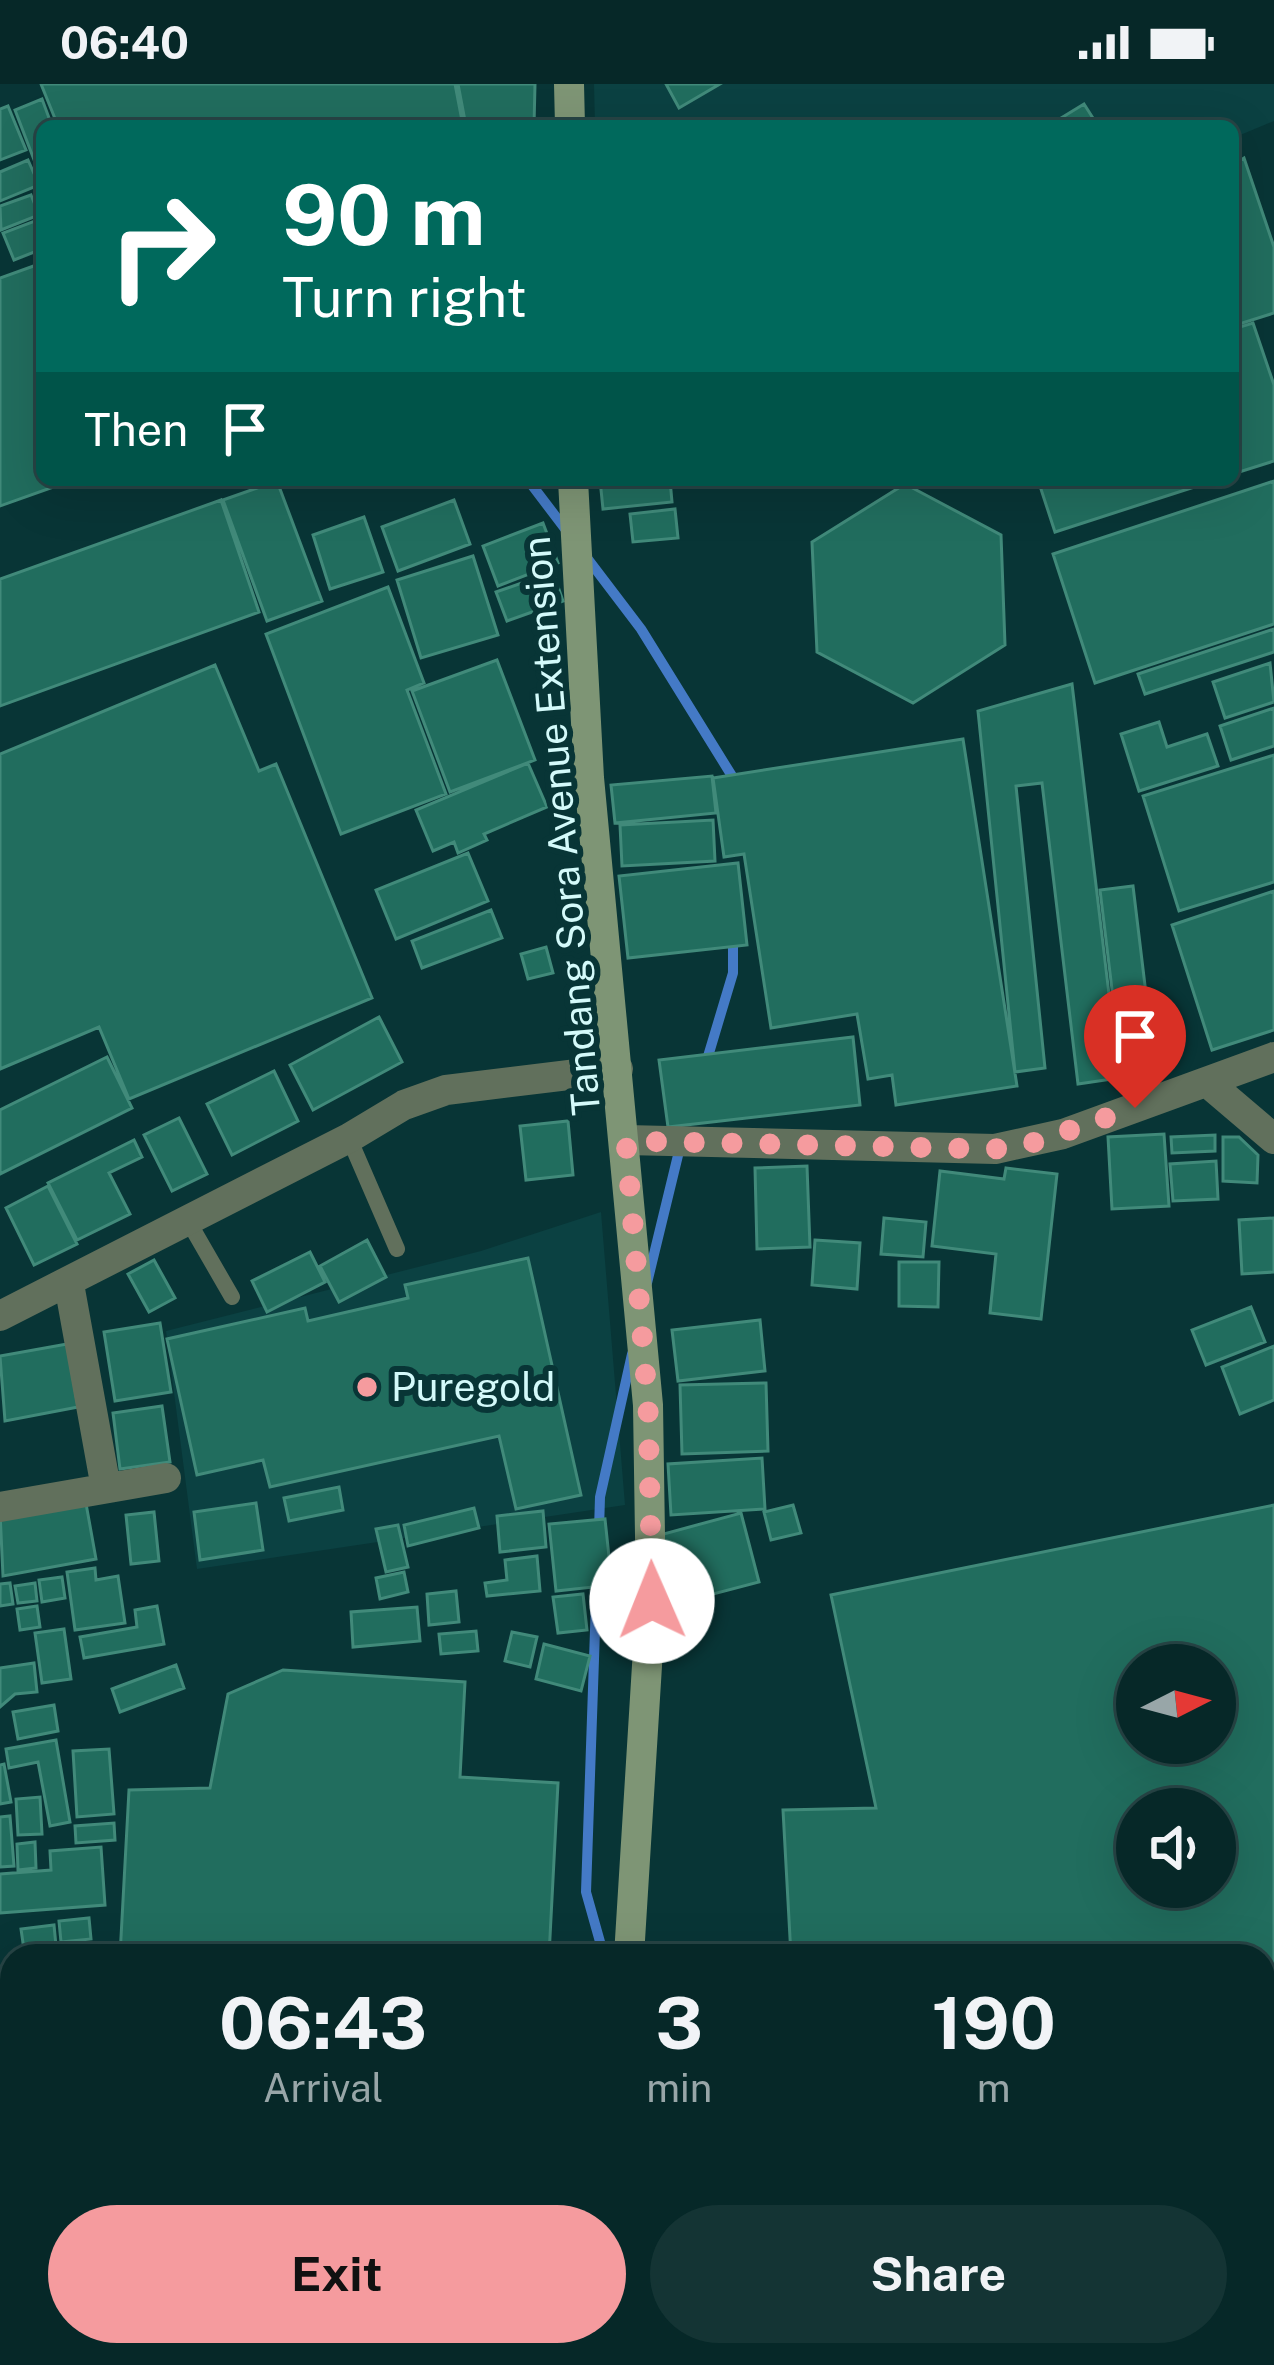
<!DOCTYPE html>
<html lang="en">
<head>
<meta charset="utf-8">
<style>
	body { margin:0; font-family:"Public Sans",sans-serif; background:#143434; color:#f1f3f6; height:100vh; display:flex; flex-direction:column; font-size:45px; white-space:nowrap }
	* { box-sizing:border-box; margin:0 }
	p { font-size:39px; color:#98a6a8 }
	.icon { flex:none; width:66px; height:66px; fill:none; stroke:currentColor; stroke-width:2; stroke-linecap:round; stroke-linejoin:round }
	.map { position:relative; flex:1; overflow:hidden }
	.panel { position:absolute; left:0px; top:1860px; width:1275px; height:423px; display:flex; flex-direction:column; background:#062828; border-radius:36px 36px 0 0; box-shadow:0 12px 48px #0002,0 0 0 3px #274445 }
	.panel>* { flex:none }
	.hud { position:absolute; left:36px; top:36px; width:1203px; height:366px; border-radius:18px; box-shadow:0 12px 48px #0002,0 0 0 3px #274445; background:#00695c; color:#fff; overflow:hidden }
	.needle { width:78px; rotate:84deg }
	.fabs { position:absolute; left:1116px; top:1560px; display:grid; gap:24px }
	.fabs a { display:grid; place-items:center; width:120px; height:120px; border-radius:50%; background:#062828; box-shadow:0 12px 48px #0002,0 0 0 3px #274445; font-size:60px }
	.pin { position:absolute; display:grid; place-items:center; width:102px; height:102px; color:#fff; margin:-123px -51px; border-radius:50% 50% 50% 0; rotate:-45deg; box-shadow:0 0 12px #0007 }
	.pin .icon { rotate:45deg }
	.me { position:absolute; width:132px; margin:-66px; rotate:359deg; stroke-linejoin:round; filter:drop-shadow(0 0 9px #0008) }
	.turn { display:flex; align-items:center; gap:42px; height:252px; padding:0 48px; font-size:54px }
	.turn .icon { width:156px; height:156px; stroke-width:2.5 }
	.turn b { display:block; font-size:84px; line-height:102px }
	.then { display:flex; align-items:center; height:114px; padding:0 48px; background:#0003; gap:24px; font-size:45px }
	.eta { display:flex; justify-content:space-evenly; align-items:center; height:204px; text-align:center }
	.eta b { font-size:72px; font-weight:700; line-height:84px }
	.cta { display:flex; gap:24px; margin-top:auto; padding:24px 48px }
	.cta a { flex:1; height:138px; border-radius:72px; background:#f59b9e; color:#111; font-size:48px; font-weight:700; line-height:138px; text-align:center }
	.cta a+a { background:#143434; color:#f1f3f6 }
	.status { display:flex; justify-content:space-between; align-items:center; height:84px; padding:0 60px; background:#062828; direction:ltr }
	.status svg { height:33px; fill:currentColor }
	.map>svg:first-child { display:block }
	.built { fill:#0b4142 }
	.lines { fill:none; stroke-linecap:round; stroke-linejoin:round }
	.stream { stroke:#447ac6; stroke-width:10 }
	.building { fill:#216d5e; stroke:#418a7a; stroke-width:3; fill-rule:evenodd }
	.lane { stroke:#61705c; stroke-width:16 }
	.street { stroke:#61705c; stroke-width:30 }
	.secondary { stroke:#7e9575; stroke-width:30 }
	.route { stroke:#f59b9e; stroke-width:21; stroke-dasharray:0 37.8 }
	.poi-dot { fill:#f59b9e; stroke:#083536; stroke-width:4.5 }
	.labels { text-anchor:middle; dominant-baseline:central; stroke-width:12; stroke-linejoin:round; paint-order:stroke }
	.street-label { font-size:39px; fill:#d4fafa; stroke:#083536 }
	.poi-label { font-size:39px; fill:#d4fafa; stroke:#083536; text-anchor:start }
</style>
</head>
<body>
<div class="status"><b>06:40</b><svg viewBox="0 0 49 12"><path d="M0 12V9h3v3zM5 12V6h3v6zM10 12V3h3v9zM15 12V0h3v12zM26 1h20v11H26zM47 4h2v5h-2z"/></svg></div>
<div class="map">
<svg width="1274" height="2281" viewBox="0 0 1274 2281">
	<rect width="100%" height="100%" fill="#083536"/>
	<!-- built -->
	<path class="built" d="M594,0H1274V37L1233,54V42H595Z
		M601,1128L625,1421L197,1485L166,1247L481,1167Z"/>
	<g class="lines">
		<!-- stream -->
		<path class="stream" d="M528,396L566,446
			M584,470L641,545L732,692V701
			M706,979L733,889V851
			M647,1199L681,1059
			M599,1446L600,1413L632,1270
			M597,1488L586,1808L604,1872"/>
	</g>
	<!-- building -->
	<path class="building" d="M41,0H455L463,42H58Z
		M458,0H535L534,42H466Z
		M666,0H720L679,24Z
		M42,15L52,42H42L41,94L15,26Z
		M1084,20L1098,42H1048Z
		M8,22L26,66L0,76V25Z
		M1244,74L1274,163V229L1233,242V81Z
		M28,76L39,101L0,117V88Z
		M31,111L39,131L1,146L0,122Z
		M40,135L42,165L14,176L3,149Z
		M42,179V396H73L0,422V194Z
		M1253,239L1274,301V377L1233,390V245Z
		M600,396H670L672,418L603,425Z
		M1038,396H1216L1055,448Z
		M277,397L322,517L267,537L223,416Z
		M1274,397V540L1095,599L1053,470Z
		M905,400L1001,451L1005,561L913,619L817,568L812,458Z
		M221,416L259,528L0,622V495Z
		M454,416L470,460L398,487L382,443Z
		M675,425L678,454L633,458L630,430Z
		M364,433L383,488L330,505L313,451Z
		M543,439L558,479L498,502L483,462Z
		M473,472L498,551L421,574L397,496Z
		M553,488L563,517L507,537L496,508Z
		M388,503L424,599L407,606L446,710L341,750L266,550Z
		M1274,545V568L1145,610L1138,590Z
		M497,576L535,676L450,708L412,607Z
		M1270,579L1274,618L1225,634L1213,598Z
		M215,581L259,687L276,680L372,914L129,1015L99,943L0,985V670Z
		M1072,600L1119,994L1078,1000L1042,699L1016,702L1045,984L1015,988L978,627Z
		M1274,624V662L1231,676L1220,642Z
		M1159,638L1167,663L1207,650L1218,682L1139,707L1121,650Z
		M963,655L1017,1002L896,1021L892,991L868,995L857,930L771,944L744,770L724,773L713,694Z
		M1274,671V798L1179,827L1143,712Z
		M528,679L547,723L484,750L487,756L458,769L454,758L433,767L416,726Z
		M712,692L716,729L615,739L611,701Z
		M713,736L715,777L622,782L620,741Z
		M468,769L488,817L396,855L376,806Z
		M738,779L747,861L628,874L619,792Z
		M1133,802L1157,1001L1124,1005L1100,806Z
		M1274,807V946L1212,966L1172,841Z
		M491,826L502,854L422,884L412,857Z
		M546,863L553,889L528,895L521,870Z
		M379,933L402,978L313,1026L290,981Z
		M853,953L860,1021L668,1043L659,976Z
		M107,973L132,1024L0,1090V1026Z
		M274,987L298,1037L232,1071L207,1020Z
		M179,1034L207,1090L172,1107L144,1051Z
		M568,1037L573,1091L526,1096L520,1042Z
		M1164,1050L1169,1122L1112,1125L1108,1053Z
		M1215,1051V1067L1172,1069L1171,1053Z
		M1223,1053H1239L1258,1071L1257,1099L1223,1097Z
		M134,1056L142,1073L109,1089L130,1130L77,1156L48,1099Z
		M1216,1077L1218,1115L1173,1117L1170,1080Z
		M807,1082L810,1163L757,1165L755,1084Z
		M1006,1084L1057,1090L1041,1235L990,1229L996,1170L932,1162L940,1087L1004,1095Z
		M48,1102L77,1160L34,1181L6,1124Z
		M884,1134L926,1138L923,1173L881,1170Z
		M1274,1134V1188L1242,1190L1239,1136Z
		M367,1156L386,1193L339,1218L320,1182Z
		M815,1156L860,1159L857,1205L812,1201Z
		M310,1168L325,1198L267,1228L252,1197Z
		M528,1174L581,1411L516,1425L499,1352L270,1403L263,1376L197,1391L167,1255L305,1224L308,1237L408,1214L405,1201Z
		M154,1176L175,1214L149,1228L128,1190Z
		M899,1178H939L938,1223L899,1222Z
		M1251,1223L1265,1258L1206,1281L1192,1246Z
		M760,1236L765,1287L678,1297L672,1246Z
		M160,1239L171,1308L115,1317L104,1248Z
		M67,1260L78,1323L5,1337L0,1272Z
		M1274,1262V1316L1240,1330L1222,1283Z
		M766,1299L768,1367L682,1370L680,1301Z
		M162,1322L170,1378L120,1385L113,1329Z
		M762,1374L765,1425L671,1431L668,1380Z
		M339,1403L343,1426L289,1437L284,1414Z
		M85,1414L96,1475L3,1492L0,1428Z
		M256,1419L263,1466L200,1476L194,1428Z
		M793,1421L801,1449L771,1456L764,1428Z
		M1274,1421V1993H1263V1872H791L783,1726L876,1724L831,1511ZM1137,1581H1215V1659H1137ZM1137,1725H1215V1803H1137Z
		M474,1424L479,1444L408,1462L404,1441Z
		M543,1427L546,1463L500,1468L497,1432Z
		M154,1428L159,1477L131,1480L126,1431Z
		M741,1429L759,1498L679,1519L660,1451Z
		M605,1435L612,1501L556,1507L549,1440Z
		M398,1441L408,1483L386,1488L376,1445Z
		M537,1472L540,1507L487,1512L485,1499L507,1496L505,1476Z
		M95,1484L96,1496L118,1492L125,1539L75,1546L67,1488Z
		M404,1488L408,1508L380,1515L376,1494Z
		M62,1493L65,1514L42,1518L39,1496Z
		M10,1499L13,1520L0,1522V1500Z
		M35,1499L37,1517L18,1519L15,1502Z
		M456,1507L459,1538L429,1541L427,1510Z
		M583,1510L587,1546L558,1549L553,1513Z
		M37,1522L40,1543L20,1546L17,1525Z
		M157,1522L164,1560L84,1574L80,1553L137,1543L135,1526Z
		M417,1523L420,1557L353,1563L351,1528Z
		M64,1545L71,1595L42,1599L35,1549Z
		M476,1547L478,1567L441,1570L439,1550Z
		M512,1548L537,1553L530,1583L505,1577Z
		M544,1560L590,1572L581,1607L536,1595Z
		M34,1579L37,1608L15,1610L0,1623V1584Z
		M176,1581L184,1604L120,1628L112,1605Z
		M283,1586L465,1598L460,1693L558,1699L549,1872H120L129,1706L210,1704L228,1610Z
		M54,1621L58,1647L18,1655L13,1628Z
		M56,1656L70,1738L50,1742L38,1678L9,1684L6,1665Z
		M109,1665L114,1730L77,1733L73,1667Z
		M4,1680L11,1718L0,1720V1681Z
		M40,1713L42,1750L18,1751L16,1715Z
		M10,1732L14,1782L0,1783V1733Z
		M114,1739L115,1756L76,1759L75,1742Z
		M35,1758L36,1784L18,1786L17,1760Z
		M101,1763L105,1821L0,1829V1790L51,1786L50,1767Z
		M89,1834L91,1855L61,1858L59,1837Z
		M54,1841L56,1862L24,1866L21,1845Z
		M12,1964V2015L0,1991V1971Z
		M3,2019L12,2036V2102L0,2079Z
		M12,2161V2271H252L246,2281H2L0,2163Z
		M1263,2175L1266,2281H1192V2271H1263Z
		M265,2271H377L371,2281H258Z
		M394,2271H414L443,2281H390Z
		M442,2271H552L550,2281H473Z
		M664,2271H749V2281H664Z
		M826,2271H909V2281H826Z
		M1029,2271H1112V2281H1029Z"/>
	<g class="lines">
		<!-- lane -->
		<path class="lane" d="M349,1054L397,1165
			M187,1135L232,1213
			M1263,2141H1274
			M788,2271V2281
			M1153,2271V2281"/>
		<!-- street -->
		<path class="street" d="M1207,998L1274,1055
			M626,1056L995,1065L1063,1050L1274,973
			M69,1200L106,1404
			M0,1232L349,1054L404,1021L446,1006L618,985
			M0,1423L166,1394"/>
		<!-- secondary -->
		<path class="secondary" d="M569,0L570,42
			M573,396L589,694L648,1321L651,1517L629,1872
			M575,2281L577,2271"/>
	</g>
	<g class="lines">
		<!-- route -->
		<path class="route" d="M652,1517L648,1321L626,1057L995,1065L1029,1060L1135,1024"/>
	</g>
	<!-- markers -->
	<circle class="poi-dot" cx="367" cy="1303" r="12"/>
	<g class="labels">
		<!-- street labels -->
		<g class="street-label">
			<text transform="translate(561 742) rotate(-95)">Tandang Sora Avenue Extension</text>
		</g>
		<!-- poi labels -->
		<g class="poi-label">
			<text x="391" y="1303">Puregold</text>
		</g>
	</g>
</svg>
<div class="fabs">
<a><svg class="needle" viewBox="-14 -14 28 28"><path d="M0-13l5 13h-10z" fill="#e53935"/><path d="M0 13l5-13h-10z" fill="#98a6a8"/></svg></a>
<a><svg class="icon" aria-label="sound" viewBox="0 0 24 24"><path d="M4 9h4l5-4v14l-5-4H4zM17 9q2 3 0 6"/></svg></a>
</div>
<div class="pin" style="left:1135px;top:1024px;background:#d93025"><svg class="icon" aria-label="arrive" viewBox="0 0 24 24"><path d="M6 21V4h12l-3 4 3 4H6"/></svg></div>
<svg class="me" style="left:652px;top:1517px" viewBox="-20 -20 40 40"><circle r="19" fill="#fff"/><path d="M0-13L10 11 0 6-10 11z" fill="#f59b9e"/></svg>
<div class="hud">
<div class="turn"><svg class="icon" aria-label="right" viewBox="0 0 24 24"><path d="M7 20v-9h11M14 6l5 5-5 5"/></svg><div><b>90 m</b>Turn right</div></div>
<div class="then">Then<svg class="icon" aria-label="arrive" viewBox="0 0 24 24"><path d="M6 21V4h12l-3 4 3 4H6"/></svg></div>
</div>
<section class="panel">
<div class="eta">
<div><b>06:43</b><p>Arrival</p></div>
<div><b>3</b><p>min</p></div>
<div><b>190</b><p>m</p></div>
</div>
<div class="cta"><a>Exit</a><a>Share</a></div>
</section>
</div>
</body>
</html>
